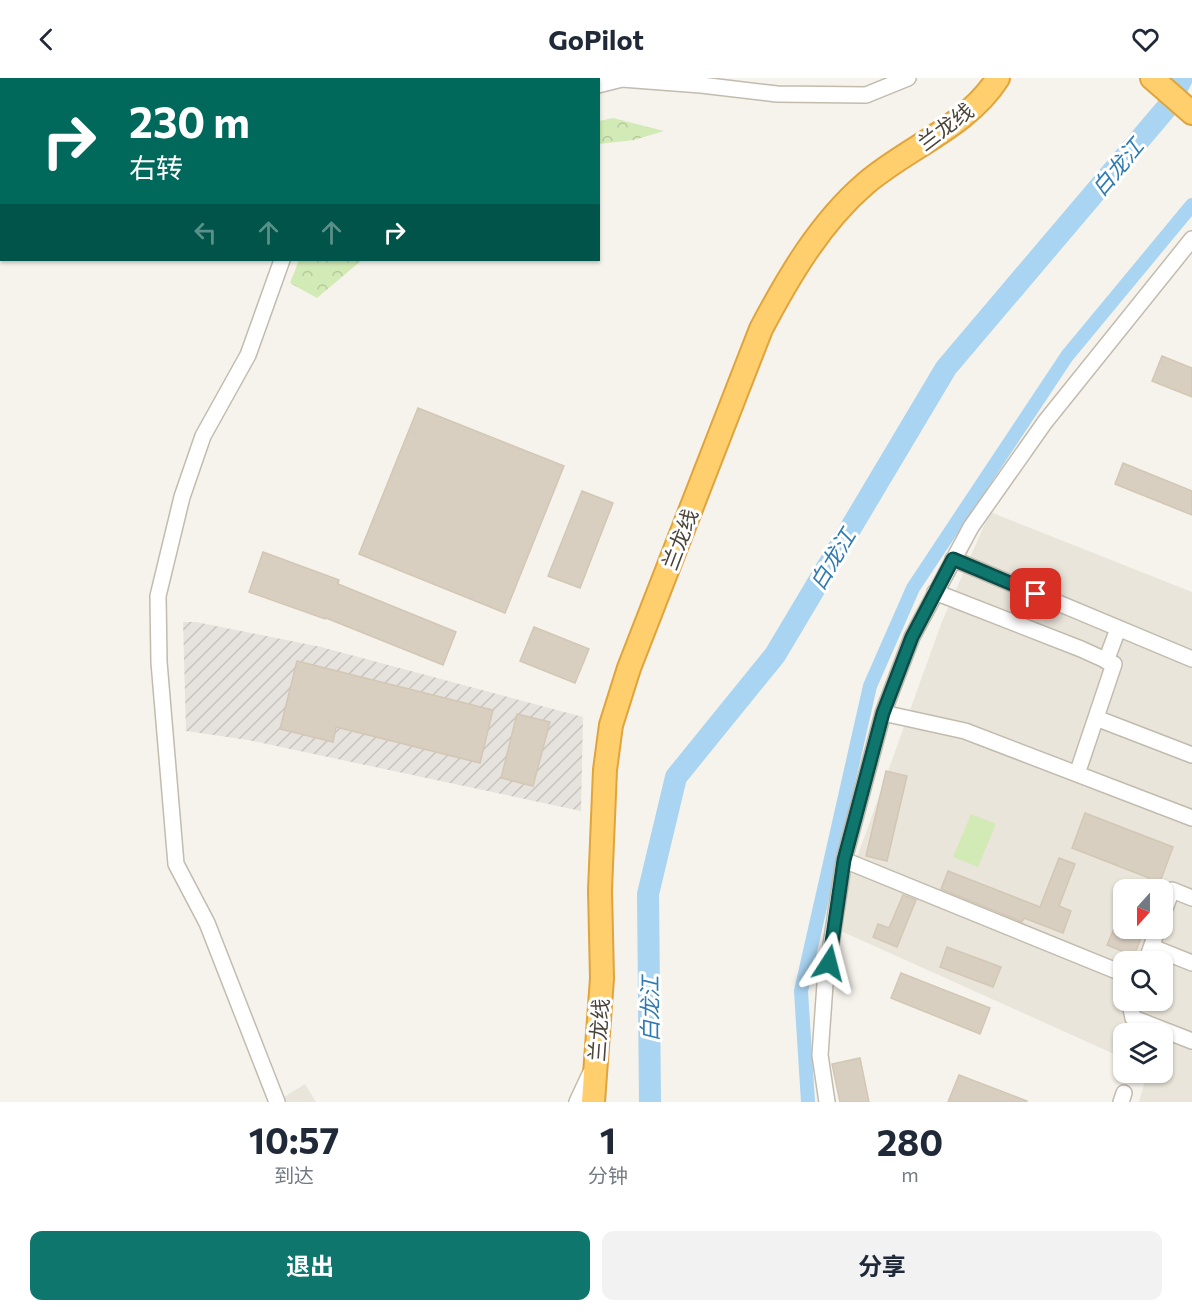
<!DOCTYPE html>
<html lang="zh">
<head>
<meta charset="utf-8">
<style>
	body { margin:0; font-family:Commissioner,"Noto Sans SC",sans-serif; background:#f2f2f3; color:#1f2937; height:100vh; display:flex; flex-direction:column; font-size:22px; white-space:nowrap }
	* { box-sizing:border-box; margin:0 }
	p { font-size:20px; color:#747a83 }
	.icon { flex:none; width:33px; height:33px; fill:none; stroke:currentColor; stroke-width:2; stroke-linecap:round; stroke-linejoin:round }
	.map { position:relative; height:1024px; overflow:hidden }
	.side { display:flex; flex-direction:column; background:#fff; flex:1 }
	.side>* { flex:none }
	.banner { position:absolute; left:0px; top:0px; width:600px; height:183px; box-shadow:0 2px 4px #0004; background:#00695c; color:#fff; overflow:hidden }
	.needle { width:39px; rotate:201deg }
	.tools { position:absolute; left:1113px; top:801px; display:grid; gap:12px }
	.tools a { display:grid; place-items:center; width:60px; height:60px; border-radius:12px; background:#fff; box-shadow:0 2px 4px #0004; font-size:30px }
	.pin { position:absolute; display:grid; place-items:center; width:51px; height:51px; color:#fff; margin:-26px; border-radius:12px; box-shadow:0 3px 9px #0006 }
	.me { position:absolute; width:66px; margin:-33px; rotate:9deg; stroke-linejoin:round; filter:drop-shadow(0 0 4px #0008) }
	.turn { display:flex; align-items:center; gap:21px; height:126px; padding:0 30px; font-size:27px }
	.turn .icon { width:78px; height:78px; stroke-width:2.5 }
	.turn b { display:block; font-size:42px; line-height:51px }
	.lanes { display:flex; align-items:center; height:57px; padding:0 30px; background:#0003; justify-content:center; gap:30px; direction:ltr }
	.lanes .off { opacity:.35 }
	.eta { display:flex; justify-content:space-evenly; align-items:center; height:102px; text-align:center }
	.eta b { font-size:36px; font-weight:700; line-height:42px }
	.button { display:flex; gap:12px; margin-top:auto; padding:12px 30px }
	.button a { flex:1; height:69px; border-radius:12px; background:#0f766e; color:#fff; font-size:24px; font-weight:700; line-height:69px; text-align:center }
	.button a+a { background:#f2f2f3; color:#1f2937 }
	header { display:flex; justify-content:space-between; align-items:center; height:78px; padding:0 30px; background:#fff; font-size:27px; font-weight:700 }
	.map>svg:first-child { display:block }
	.residential { fill:#eae5da; fill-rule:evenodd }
	.industrial { fill:url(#industrial-furrows) }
	.forest { fill:url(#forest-crowns) }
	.green { fill:#d2eab5 }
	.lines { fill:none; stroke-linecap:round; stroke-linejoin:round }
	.canal { stroke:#a9d4f2; stroke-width:14 }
	.river { stroke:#a9d4f2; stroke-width:22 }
	.building { fill:#d8cfc1; stroke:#d3c7b4; stroke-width:1.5 }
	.minor-casing { stroke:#c2bbae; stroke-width:18 }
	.highway-casing { stroke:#e0a43c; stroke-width:26 }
	.minor { stroke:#fff; stroke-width:15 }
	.highway { stroke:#ffcf6e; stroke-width:22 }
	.route-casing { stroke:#0a4d48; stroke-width:15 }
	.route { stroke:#0f766e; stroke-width:10 }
	.labels { text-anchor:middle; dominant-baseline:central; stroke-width:6; stroke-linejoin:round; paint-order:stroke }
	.street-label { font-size:21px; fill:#4b4439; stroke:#fff }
	.water-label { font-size:22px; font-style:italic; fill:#2e7ab2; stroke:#fff }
</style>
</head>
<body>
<header><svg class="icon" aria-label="back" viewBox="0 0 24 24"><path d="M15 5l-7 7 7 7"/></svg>GoPilot<svg class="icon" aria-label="heart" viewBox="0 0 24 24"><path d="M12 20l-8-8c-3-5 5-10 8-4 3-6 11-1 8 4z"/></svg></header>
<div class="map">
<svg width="1192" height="1024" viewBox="0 0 1192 1024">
	<defs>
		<pattern id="industrial-furrows" width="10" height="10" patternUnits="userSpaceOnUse" patternTransform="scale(1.5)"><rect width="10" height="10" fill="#e6e2dd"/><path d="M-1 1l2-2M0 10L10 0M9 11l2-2" fill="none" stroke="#c7c3be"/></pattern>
		<pattern id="forest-crowns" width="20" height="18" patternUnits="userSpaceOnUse" patternTransform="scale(1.5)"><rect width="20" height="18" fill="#d2eab5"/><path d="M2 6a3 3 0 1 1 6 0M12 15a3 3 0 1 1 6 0" fill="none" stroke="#b6ca9c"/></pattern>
	</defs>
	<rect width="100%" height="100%" fill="#f6f3ec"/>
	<!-- residential -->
	<path class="residential" d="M130,0H575L132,2Z
		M990,434L1192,514V1024H1139L1147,995L1162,994V956H1124L1123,980L832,849L941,546ZM1124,812H1162V850H1124ZM1124,884H1162V922H1124Z
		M305,1006L316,1024H276Z"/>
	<!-- industrial -->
	<path class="industrial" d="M183,544H196L321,569L583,639L581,733L248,662L186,653Z"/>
	<!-- forest -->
	<path class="forest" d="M613,40L664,53L634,62L599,66V43Z
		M299,182H362L317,220L290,205Z"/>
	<!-- green -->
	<path class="green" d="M971,736L996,746L978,789L953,779Z"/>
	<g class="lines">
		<!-- canal -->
		<path class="canal" d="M808,1024L801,913L870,608L913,510L1067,278L1192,127"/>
		<!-- river -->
		<path class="river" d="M650,1024L648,816L676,699L775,577L946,290L1169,27L1182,0"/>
	</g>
	<!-- building -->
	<path class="building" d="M1162,278L1192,290V319L1152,303Z
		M418,330L564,388L505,535L359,476Z
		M1123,385L1192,413V437L1115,406Z
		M582,413L613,425L580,510L548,498Z
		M263,474L339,502L338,506L456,554L443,587L326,540L325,541L249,514Z
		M534,549L589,571L575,605L520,583Z
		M297,583L493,632L480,685L336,649L333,664L280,651Z
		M517,636L550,644L533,708L501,700Z
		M886,693L907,698L887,783L866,778Z
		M1085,735L1173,769L1157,812H1144L1149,800L1072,770Z
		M1059,780L1075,786L1059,828L1071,833L1063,855L1024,840L1022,844L941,811L948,793L1040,829Z
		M903,817L916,822L897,869L873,859L878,846L889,850Z
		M1115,848L1128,854L1129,850H1145L1134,878L1107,867Z
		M947,869L1001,889L993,909L940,889Z
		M901,895L990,930L980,956L891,920Z
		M860,980L869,1024H840L832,986Z
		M959,997L1027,1023V1024H948Z"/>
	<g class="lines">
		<defs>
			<path id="minor" d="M598,7L622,1L701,7L777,16L866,17L908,0
				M953,481L1192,581
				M935,514L1081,571L1114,586L1077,696
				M1106,583L1118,551
				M883,635L965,653L1192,740
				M1096,640L1192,677
				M844,782L1124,896
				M1162,838L1172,812L1192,820
				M1152,869L1192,885
				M1146,884L1158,850
				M1132,922L1130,926L1133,940L1192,963
				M277,1024L207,845L176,786L159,584L158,518L182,419L203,358L248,277L282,182
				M577,1024L590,996
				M827,1024L820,977L825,906L844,782L883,635L912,559L971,449L1045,344L1192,161
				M1121,1024L1124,1015"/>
			<path id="highway" d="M1152,0L1192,35
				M593,1024L602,900L600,812L605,692L611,647L629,590L761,251C789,198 820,145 865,106C908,69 967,49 998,0"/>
		</defs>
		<!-- minor casing -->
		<use href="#minor" class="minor-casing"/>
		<!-- highway casing -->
		<use href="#highway" class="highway-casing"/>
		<!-- minor -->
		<use href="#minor" class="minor"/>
		<!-- highway -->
		<use href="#highway" class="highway"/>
	</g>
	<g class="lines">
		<defs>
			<path id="route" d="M829,885L844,782L883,635L912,559L953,481L1036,516"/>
		</defs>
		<!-- route casing -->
		<use href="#route" class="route-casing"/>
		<!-- route -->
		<use href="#route" class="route"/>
	</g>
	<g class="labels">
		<!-- street labels -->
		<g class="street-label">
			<text transform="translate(945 48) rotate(-37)">兰龙线</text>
			<text transform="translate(679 461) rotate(-69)">兰龙线</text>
			<text transform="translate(598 952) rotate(-86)">兰龙线</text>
		</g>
		<!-- water labels -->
		<g class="water-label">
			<text transform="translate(1117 89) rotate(-50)">白龙江</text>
			<text transform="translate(832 481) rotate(-59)">白龙江</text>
			<text transform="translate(649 931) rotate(-90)">白龙江</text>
		</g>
	</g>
</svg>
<div class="tools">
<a><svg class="needle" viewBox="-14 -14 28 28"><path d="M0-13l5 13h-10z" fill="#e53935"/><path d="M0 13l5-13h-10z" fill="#747a83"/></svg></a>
<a><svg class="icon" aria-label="search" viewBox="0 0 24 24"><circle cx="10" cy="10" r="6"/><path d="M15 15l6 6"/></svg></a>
<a><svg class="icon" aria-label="layers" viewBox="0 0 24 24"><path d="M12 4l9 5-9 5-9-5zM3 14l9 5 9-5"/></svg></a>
</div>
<div class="pin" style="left:1036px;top:516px;background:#d93025"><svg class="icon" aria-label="arrive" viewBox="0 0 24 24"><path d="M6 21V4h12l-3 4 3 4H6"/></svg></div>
<svg class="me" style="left:829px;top:885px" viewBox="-20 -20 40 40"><path d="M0-17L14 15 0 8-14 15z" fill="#0f766e" stroke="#fff" stroke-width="4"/></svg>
<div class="banner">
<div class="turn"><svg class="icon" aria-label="right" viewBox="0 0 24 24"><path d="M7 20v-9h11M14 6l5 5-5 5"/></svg><div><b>230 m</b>右转</div></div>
<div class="lanes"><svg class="icon off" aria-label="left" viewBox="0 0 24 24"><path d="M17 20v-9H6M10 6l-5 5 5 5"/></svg><svg class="icon off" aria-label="ahead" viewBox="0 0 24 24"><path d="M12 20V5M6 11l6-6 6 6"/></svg><svg class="icon off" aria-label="ahead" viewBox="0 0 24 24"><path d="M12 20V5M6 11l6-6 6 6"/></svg><svg class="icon" aria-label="right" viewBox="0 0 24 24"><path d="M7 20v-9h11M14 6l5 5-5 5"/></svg></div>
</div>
</div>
<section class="side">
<div class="eta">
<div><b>10:57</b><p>到达</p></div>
<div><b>1</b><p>分钟</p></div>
<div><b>280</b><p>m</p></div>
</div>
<div class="button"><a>退出</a><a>分享</a></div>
</section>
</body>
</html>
